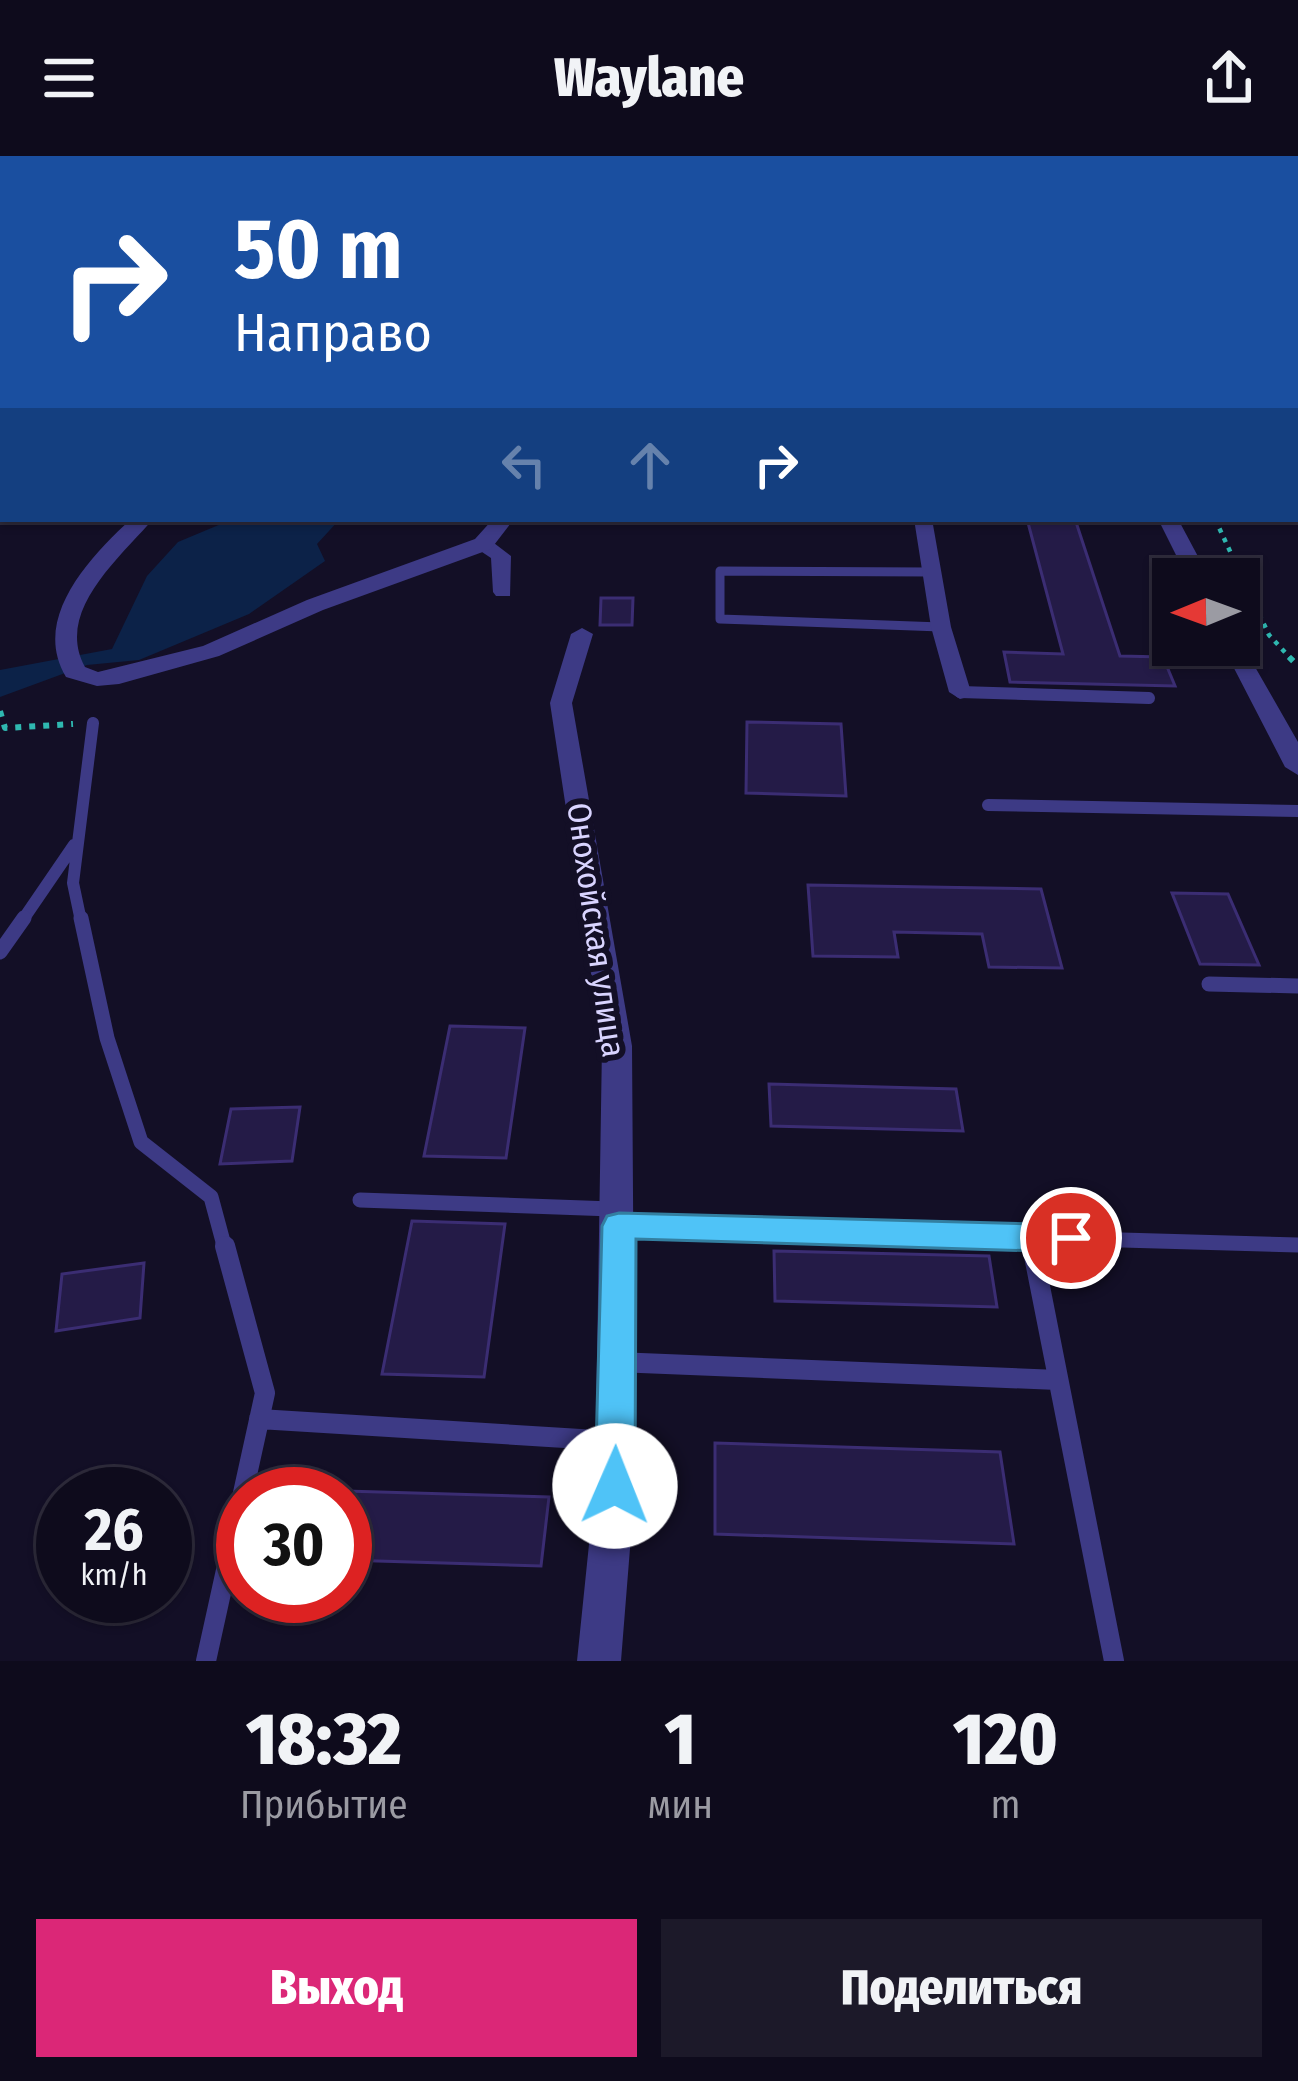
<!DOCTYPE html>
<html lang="ru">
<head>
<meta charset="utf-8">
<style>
	body { margin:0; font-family:"Fira Sans Condensed",sans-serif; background:#1c1929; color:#f1f3f6; height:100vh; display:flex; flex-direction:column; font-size:45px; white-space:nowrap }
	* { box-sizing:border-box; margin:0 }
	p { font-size:39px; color:#9b9ba3 }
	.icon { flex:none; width:66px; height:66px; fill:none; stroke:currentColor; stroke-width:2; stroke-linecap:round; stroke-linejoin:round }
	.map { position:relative; height:1505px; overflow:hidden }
	.side { display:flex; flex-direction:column; background:#0e0b1c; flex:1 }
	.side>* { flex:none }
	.top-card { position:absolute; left:0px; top:0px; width:1299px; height:366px; box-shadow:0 3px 9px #0004,0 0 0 3px #2e2b3b; background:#1a4fa0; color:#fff; overflow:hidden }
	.needle { width:78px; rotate:269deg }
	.tools { position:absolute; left:1152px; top:402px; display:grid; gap:24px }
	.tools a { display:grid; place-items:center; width:108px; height:108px; border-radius:0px; background:#0e0b1c; box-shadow:0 3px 9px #0004,0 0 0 3px #2e2b3b; font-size:60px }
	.speed { position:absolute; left:36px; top:1311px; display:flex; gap:24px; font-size:60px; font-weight:700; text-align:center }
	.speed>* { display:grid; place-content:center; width:156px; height:156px; border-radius:50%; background:#0e0b1c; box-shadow:0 3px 9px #0004,0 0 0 3px #2e2b3b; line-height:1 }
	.speed small { font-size:30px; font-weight:400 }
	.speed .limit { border:18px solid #d22; background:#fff; color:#111 }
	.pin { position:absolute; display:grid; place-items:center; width:102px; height:102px; color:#fff; margin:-51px; border:6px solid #fff; border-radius:50%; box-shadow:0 3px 12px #0007 }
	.me { position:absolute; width:132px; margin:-66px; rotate:1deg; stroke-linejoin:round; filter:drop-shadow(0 0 9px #0008) }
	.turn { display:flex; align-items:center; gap:42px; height:252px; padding:0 36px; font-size:54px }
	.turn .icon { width:156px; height:156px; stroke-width:2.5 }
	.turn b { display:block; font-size:84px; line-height:102px }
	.lanes { display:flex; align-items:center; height:114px; padding:0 36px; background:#0003; justify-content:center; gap:60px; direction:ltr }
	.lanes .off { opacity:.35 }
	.eta { display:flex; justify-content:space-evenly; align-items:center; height:204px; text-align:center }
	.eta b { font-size:72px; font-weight:800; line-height:84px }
	.action { display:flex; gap:24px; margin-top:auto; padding:24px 36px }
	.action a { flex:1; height:138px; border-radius:0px; background:#db2777; color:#fff; font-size:48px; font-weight:800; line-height:138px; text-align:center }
	.action a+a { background:#1c1929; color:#f1f3f6 }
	header { display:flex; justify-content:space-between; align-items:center; height:156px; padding:0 36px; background:#0e0b1c; font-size:54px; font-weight:800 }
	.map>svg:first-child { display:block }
	.green { fill:#12302f }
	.water { fill:#0c2248 }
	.building { fill:#241b47; stroke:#3b2d73; stroke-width:3 }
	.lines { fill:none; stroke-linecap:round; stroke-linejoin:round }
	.path-far1 { stroke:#2fb8b0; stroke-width:4.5; stroke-dasharray:4.5 6; stroke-linecap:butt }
	.path { stroke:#2fb8b0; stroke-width:6; stroke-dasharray:6 8; stroke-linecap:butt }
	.service-far3 { stroke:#3d3a85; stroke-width:9 }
	.service-far2 { stroke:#3d3a85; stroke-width:12 }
	.service-far1 { stroke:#3d3a85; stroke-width:15 }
	.service { stroke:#3d3a85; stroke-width:20 }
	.minor { fill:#3d3a85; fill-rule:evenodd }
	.tertiary { fill:#3d3a85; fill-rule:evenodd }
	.route { fill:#4fc3f7; stroke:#337fa1; stroke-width:3 }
	.labels { text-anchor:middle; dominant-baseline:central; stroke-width:12; stroke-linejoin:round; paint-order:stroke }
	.street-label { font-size:33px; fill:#d9d4ff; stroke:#130f26 }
</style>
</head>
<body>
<header><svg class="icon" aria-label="menu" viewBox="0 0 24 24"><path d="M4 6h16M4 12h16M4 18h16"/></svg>Waylane<svg class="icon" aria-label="share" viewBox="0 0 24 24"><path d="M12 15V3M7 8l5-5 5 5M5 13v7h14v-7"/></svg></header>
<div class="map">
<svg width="1298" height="1505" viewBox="0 0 1298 1505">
	<rect width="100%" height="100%" fill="#130f26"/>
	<!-- green -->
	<path class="green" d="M0,0H657L3,3L0,318Z"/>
	<!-- water -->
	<path class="water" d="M233,363H340L317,388L325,405L249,458L139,504L87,509L0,541V514L112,493L147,420L178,386Z"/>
	<!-- building -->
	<path class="building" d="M1027,363H1075L1120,500L1163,501L1175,530L1010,526L1004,496L1063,498Z
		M601,442H633L632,469H600Z
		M747,566L841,568L846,640L746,637Z
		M808,729L1041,733L1062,812L989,811L982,778L894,776L898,801L813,800Z
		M1172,737L1228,738L1259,809L1200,808Z
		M450,870L525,872L506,1002L424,1000Z
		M769,928L956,933L963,975L771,970Z
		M300,951L292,1005L220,1008L231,953Z
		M412,1065L505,1068L484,1221L382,1218Z
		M774,1095L989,1100L997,1151L775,1145Z
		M144,1107L140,1162L56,1175L62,1118Z
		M715,1287L1000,1296L1014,1388L715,1378Z
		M345,1335L549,1341L541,1410L345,1404Z"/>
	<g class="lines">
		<!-- path-far1 -->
		<path class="path-far1" d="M1215,363L1269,479L1292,504"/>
		<!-- path -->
		<path class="path" d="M1289,501L1298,510
			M0,555L5,572L73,568"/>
		<!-- service-far3 -->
		<path class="service-far3" d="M931,416L720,415V463L941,471"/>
		<!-- service-far2 -->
		<path class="service-far2" d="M960,536L1149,542
			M988,649L1298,655
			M22,765L74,689
			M81,765L73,727L93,567"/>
		<!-- service-far1 -->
		<path class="service-far1" d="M81,762L107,882L141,986L211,1041L225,1093
			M0,796L24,762
			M1209,828L1298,830
			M360,1044L612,1053
			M619,1070L1298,1089
			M1030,1081L1032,1093"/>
		<!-- service -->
		<path class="service" d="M1032,1090L1114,1505
			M616,1206L1058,1224
			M259,1263L613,1285
			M206,1505L265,1237L225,1090"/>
		<!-- minor -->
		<path class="minor" d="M502,0H512V3H502Z
			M0,17H3V23H0Z
			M0,45H3V53H0Z
			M0,79H3V87H0Z
			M0,117H3V125H0Z
			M0,160H3V168H0Z
			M0,212H3V222H0Z
			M0,277H3V287H0Z
			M914,363H932L951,471L971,536L968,541L960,543L949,536L931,471Z
			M476,384H490L511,400L510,440H496L493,436L491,402L476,392Z
			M582,472L593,478L572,547L632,890L635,1330L621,1505H577L595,1330L602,890L550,547L571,478Z"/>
		<!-- tertiary -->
		<path class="tertiary" d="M397,0H410L412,3H399Z
			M1296,249H1298V259H1296Z
			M131,363H153C121,401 54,455 85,511L98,516L203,490L307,444L475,383L493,363H514L491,393L323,454L219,500L119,528L97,530L66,521C31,463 89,402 131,363Z
			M1158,363H1178L1210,423H1188Z
			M1239,483L1298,586V619L1285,611L1222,489H1239Z"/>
	</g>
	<!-- route -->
	<path class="route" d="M619,1057L1071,1069L1083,1073L1088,1082L1083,1092L1071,1096L636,1083L635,1330L629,1342L615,1347L601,1342L595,1330L602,1070L607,1060Z"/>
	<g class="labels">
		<!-- street labels -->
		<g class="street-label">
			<text transform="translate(596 774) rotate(82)">Онохойская улица</text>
		</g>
	</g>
</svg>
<div class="tools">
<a><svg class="needle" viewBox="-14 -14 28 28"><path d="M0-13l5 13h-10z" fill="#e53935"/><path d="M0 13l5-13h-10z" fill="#9b9ba3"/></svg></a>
</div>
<div class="speed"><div>26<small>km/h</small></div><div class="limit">30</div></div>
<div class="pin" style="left:1071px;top:1082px;background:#d93025"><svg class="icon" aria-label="arrive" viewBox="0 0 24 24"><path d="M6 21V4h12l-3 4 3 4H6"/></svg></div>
<svg class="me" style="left:615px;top:1330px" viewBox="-20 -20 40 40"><circle r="19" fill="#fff"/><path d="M0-13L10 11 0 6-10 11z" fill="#4fc3f7"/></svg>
<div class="top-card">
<div class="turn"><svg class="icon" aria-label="right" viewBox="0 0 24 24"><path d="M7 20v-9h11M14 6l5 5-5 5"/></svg><div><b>50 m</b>Направо</div></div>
<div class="lanes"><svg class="icon off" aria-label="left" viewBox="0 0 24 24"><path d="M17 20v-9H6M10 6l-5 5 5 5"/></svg><svg class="icon off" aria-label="ahead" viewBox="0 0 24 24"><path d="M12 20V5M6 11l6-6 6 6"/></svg><svg class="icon" aria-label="right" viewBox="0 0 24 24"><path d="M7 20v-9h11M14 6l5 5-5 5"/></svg></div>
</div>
</div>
<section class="side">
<div class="eta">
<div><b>18:32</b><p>Прибытие</p></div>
<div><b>1</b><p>мин</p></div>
<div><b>120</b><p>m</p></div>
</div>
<div class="action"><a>Выход</a><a>Поделиться</a></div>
</section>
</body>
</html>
